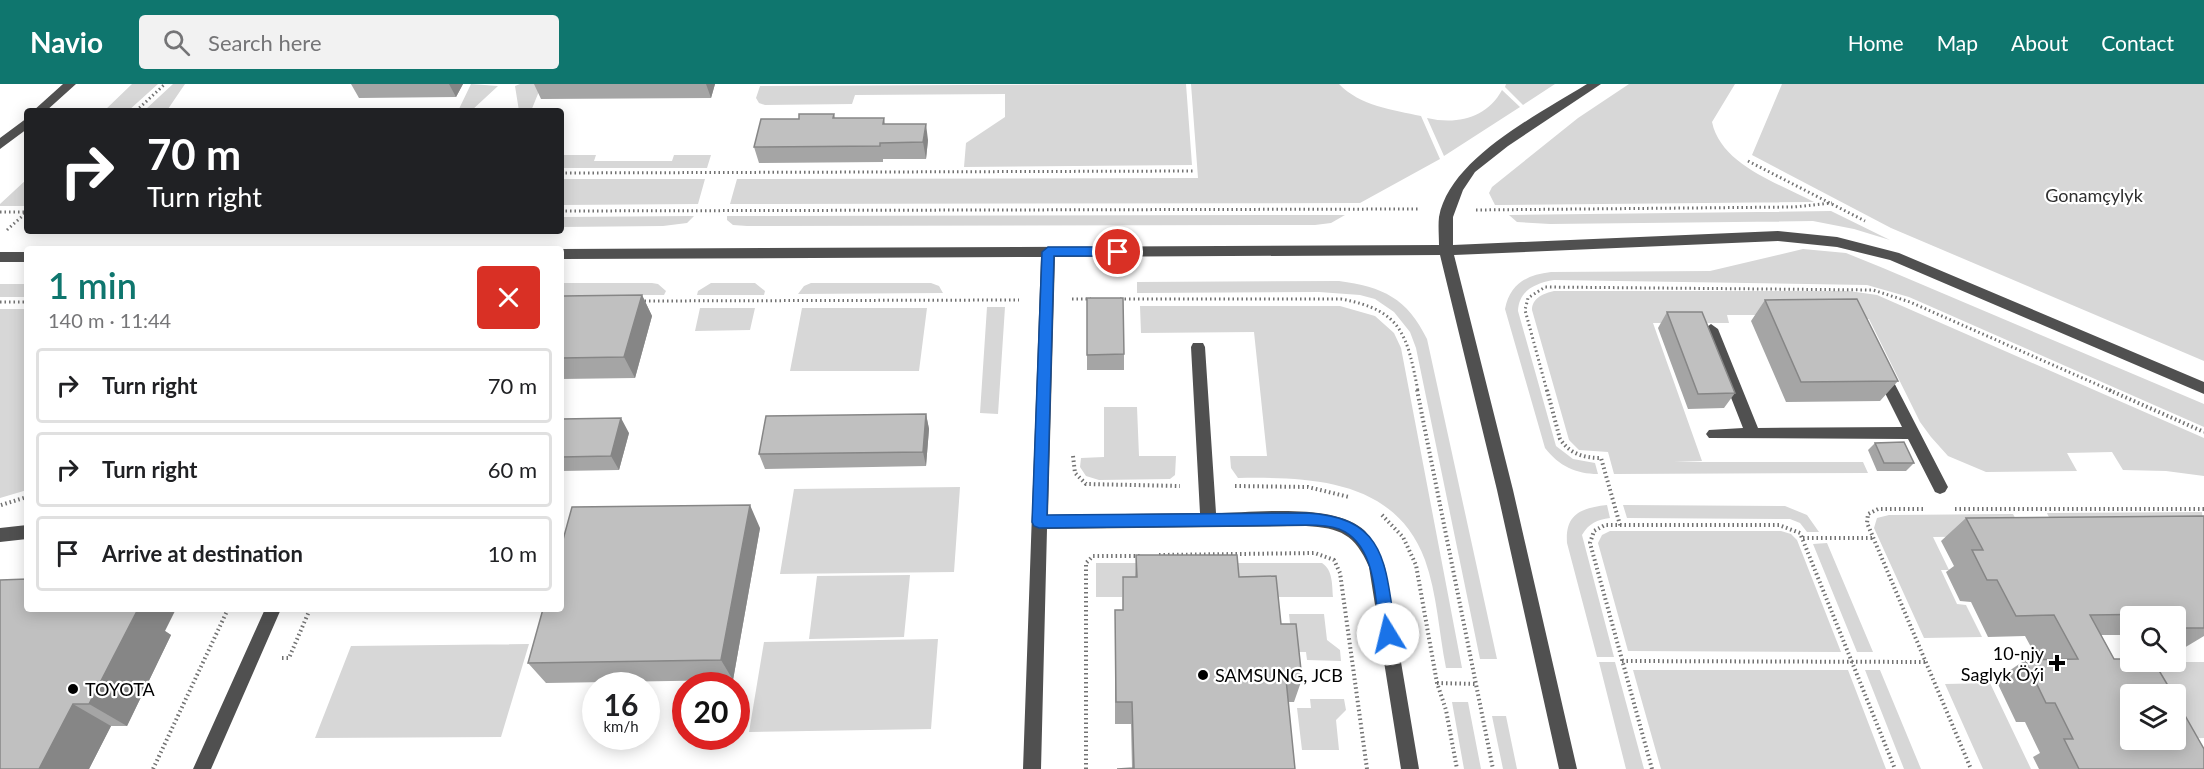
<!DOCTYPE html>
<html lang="en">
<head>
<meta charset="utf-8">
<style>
	body { margin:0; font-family:Lato,sans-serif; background:#f2f2f2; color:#202124; height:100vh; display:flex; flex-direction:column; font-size:22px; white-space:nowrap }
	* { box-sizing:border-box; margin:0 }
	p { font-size:20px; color:#757577 }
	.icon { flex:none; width:33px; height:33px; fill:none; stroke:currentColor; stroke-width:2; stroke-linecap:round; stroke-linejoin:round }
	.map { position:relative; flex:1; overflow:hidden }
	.panel { position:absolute; left:24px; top:162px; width:540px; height:366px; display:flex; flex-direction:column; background:#fff; border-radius:6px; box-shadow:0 3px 15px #0003 }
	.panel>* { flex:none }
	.banner { position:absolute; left:24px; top:24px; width:540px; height:126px; border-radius:6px; box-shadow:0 3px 15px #0003; background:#202124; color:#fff; overflow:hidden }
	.buttons { position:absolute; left:2120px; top:522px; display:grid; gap:12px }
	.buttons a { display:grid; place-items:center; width:66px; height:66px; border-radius:6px; background:#fff; box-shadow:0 3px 15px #0003; font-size:30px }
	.speed { position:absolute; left:582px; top:588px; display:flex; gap:12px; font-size:30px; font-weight:700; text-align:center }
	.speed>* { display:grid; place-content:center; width:78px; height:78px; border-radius:50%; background:#fff; box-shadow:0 3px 15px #0003; line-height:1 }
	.speed small { font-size:15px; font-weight:400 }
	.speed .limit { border:9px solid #d22; background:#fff; color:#111 }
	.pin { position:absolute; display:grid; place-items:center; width:51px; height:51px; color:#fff; margin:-26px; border:3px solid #fff; border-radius:50%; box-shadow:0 2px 6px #0007 }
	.me { position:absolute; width:66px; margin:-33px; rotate:351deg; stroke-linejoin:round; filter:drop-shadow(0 0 4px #0008) }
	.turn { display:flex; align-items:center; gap:21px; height:126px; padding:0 24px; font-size:27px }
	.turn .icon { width:78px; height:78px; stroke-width:2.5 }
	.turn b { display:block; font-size:42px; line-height:51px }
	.round { display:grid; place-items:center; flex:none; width:63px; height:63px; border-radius:6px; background:#f2f2f2 }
	.head { display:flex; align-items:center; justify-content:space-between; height:102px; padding:0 24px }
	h1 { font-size:36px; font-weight:600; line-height:45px; color:#0f766e }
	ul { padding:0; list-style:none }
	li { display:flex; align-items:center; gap:18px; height:75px; margin:0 12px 9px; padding:0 12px; border:3px solid #e0e0e0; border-radius:6px }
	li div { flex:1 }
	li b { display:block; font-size:22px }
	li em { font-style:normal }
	header { display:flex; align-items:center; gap:36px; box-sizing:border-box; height:84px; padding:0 30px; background:#0f766e; color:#fff }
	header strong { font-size:28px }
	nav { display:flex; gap:33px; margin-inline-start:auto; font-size:21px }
	.search { width:420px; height:54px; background:#f2f2f2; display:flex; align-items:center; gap:15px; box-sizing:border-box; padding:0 21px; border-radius:6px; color:#757577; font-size:22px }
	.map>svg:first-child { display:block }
	.green { fill:#d7d7d7 }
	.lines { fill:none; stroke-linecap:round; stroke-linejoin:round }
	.path-far1 { stroke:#727272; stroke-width:3; stroke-dasharray:1.5 3; stroke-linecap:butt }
	.path { stroke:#727272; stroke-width:4; stroke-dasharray:1.5 3; stroke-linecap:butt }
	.minor { fill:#505050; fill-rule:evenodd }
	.wall { fill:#a5a5a5 }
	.shaded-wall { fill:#868686 }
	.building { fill:#c0c0c0; stroke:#868686; stroke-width:1.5 }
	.route { fill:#1a73e8; stroke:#114b97; stroke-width:1.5 }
	.poi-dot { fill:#000; stroke:#fff; stroke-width:2 }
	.labels { text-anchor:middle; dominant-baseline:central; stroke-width:4.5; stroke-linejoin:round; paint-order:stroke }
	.park-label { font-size:18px; fill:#2e2e2e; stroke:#fff }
	.poi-label { font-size:18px; fill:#000; stroke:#fff; text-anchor:start }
</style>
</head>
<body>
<header>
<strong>Navio</strong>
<div class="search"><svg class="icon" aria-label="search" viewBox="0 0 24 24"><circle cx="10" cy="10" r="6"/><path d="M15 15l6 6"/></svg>Search here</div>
<nav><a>Home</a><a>Map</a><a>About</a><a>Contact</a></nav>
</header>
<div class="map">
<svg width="2204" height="685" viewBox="0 0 2204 685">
	<rect width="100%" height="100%" fill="#fff"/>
	<!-- green -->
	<path class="green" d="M132,0H158L128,27H104Z
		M173,0H185L168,25H146Z
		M471,0L498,2L471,27H458Z
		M520,0H542L531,27H519L515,2Z
		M1186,0L1192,81L964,83L966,59L1005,33V10L855,11L852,20L765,21L759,19L756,14L760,2Z
		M1191,0H1339C1360,22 1393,26 1421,32L1440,75L1360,119L730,120L737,95L1198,94Z
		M1506,0H1555L1523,21L1505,3Z
		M1629,0H1735L1712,38C1721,81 1778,99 1814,118L1495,121L1489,109L1492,103L1578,34Z
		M1782,0H2204V277L1891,144L1752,71Z
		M1502,6L1520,23L1444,72L1427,34C1457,41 1487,34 1502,6Z
		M561,71H596L594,77H672L674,71H711L707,84H561Z
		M27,95V122H0V120Z
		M561,95H705L698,120L561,121Z
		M1831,127L1890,156L1854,145L1813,137L1550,140L1517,138L1509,131Z
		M1345,131L1331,139L1315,141L747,142L733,141L727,136V132Z
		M694,132L687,139L663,142L561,143V133Z
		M1803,165L1846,169L1883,184L2204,320V343L1909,213L1867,201L1554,196C1536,199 1519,206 1518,227L1556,362L1573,375L1595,379L1598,390C1576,390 1559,382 1545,364L1505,225C1510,200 1526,191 1551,188L1710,187Z
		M1339,197C1383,203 1407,214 1427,255L1497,575H1480L1416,264L1410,248L1394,228L1375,215L1360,211L1319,208L1137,209V198Z
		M561,199H652L658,200L666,207L664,211H561Z
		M711,199H755L765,207L764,211H697L698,207Z
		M811,199H931L939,202L943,209L798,210L804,202Z
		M0,200H27V213H0Z
		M1554,207H1849L1877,211L2204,354V392L2166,387L2123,386L2112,368L2067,369L2077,387L1986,388L1948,372L1931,353L1920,338L1869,235H1849L1847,231H1727L1729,239H1653L1702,377L1674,378H1863L1868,389L1614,390L1608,368L1579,366L1569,356L1532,226C1532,214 1544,209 1554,207Z
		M1140,222H1340L1375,232L1394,249L1401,264L1462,584H1446C1439,549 1437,509 1425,476C1395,395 1311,393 1238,394L1231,384L1230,372H1267L1254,248L1141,249Z
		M987,223H1005L998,330L980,329Z
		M700,224H755L750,246L695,247Z
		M802,224H927L919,287H790Z
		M0,225H27V406L0,414Z
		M1104,323H1137L1139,372H1176L1175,391L1170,395L1099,396L1086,392L1080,383L1081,374L1104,373Z
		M960,403L954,488L780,490L794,405Z
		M1607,421L1610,434C1597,436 1589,439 1582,451L1614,573H1597L1567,459C1565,430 1581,424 1607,421Z
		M1623,421L1785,422L1807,431L1819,448H1807L1800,439L1790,435L1627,434Z
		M2202,428L2204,450L2052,440L2047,429Z
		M2013,430L2025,452L1933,453L1949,486H1941L1957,520L1966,521L1982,553L1924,554L1874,444L1877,434L1889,431Z
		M1610,447H1781L1791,450L1797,456L1841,568L1628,567L1598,459L1602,451Z
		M1827,459L1873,568H1857L1813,460Z
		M1096,479H1322C1333,486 1332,501 1333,513H1244L1242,494H1122V513H1096Z
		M910,491L904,553L809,555L817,492Z
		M1289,530H1324L1327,556L1340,566L1341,577L1307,576L1306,568H1293Z
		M938,555L931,645L749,648L764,558Z
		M529,560L501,653L315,654L351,562Z
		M1599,578H1615L1644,685H1626Z
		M2133,578H2204V654L2176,655L2175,610H2151Z
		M1633,586H1848L1886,685H1661Z
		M1865,586H1880L1921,685H1904Z
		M1990,599L2031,685H1983L1945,600Z
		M1310,615H1344L1346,626L1336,636L1339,666H1302L1297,624H1311Z
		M1452,618H1468L1481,685H1464Z
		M1492,632H1506L1517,685H1503Z"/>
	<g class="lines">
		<!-- path-far1 -->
		<path class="path-far1" d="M136,27L165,0
			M1748,77L1865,137
			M561,89L1193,87
			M1476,126L1794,123L1832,119
			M561,127L1420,125
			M0,128H26
			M7,146L27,128
			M1072,215H1091
			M1120,215H1341C1403,226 1407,252 1418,307
			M640,217L1019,216
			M0,218H27
			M1547,307L1525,226L1528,214L1545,203L1873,206L1910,218L2112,307"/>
		<!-- path -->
		<path class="path" d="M1417,306L1493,685
			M1547,306L1560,355C1570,370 1584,374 1601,374L1620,441
			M2109,306L2204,348
			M1073,372L1075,389L1086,400L1180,402
			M1235,402L1308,403L1349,413
			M1,421L27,413
			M1923,425H1878L1868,430L1867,439L1971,685
			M1955,425H2204
			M1382,431L1403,453L1416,481L1437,599L1446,626L1457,685
			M1803,454H1872
			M1159,471L1315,469L1334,476L1340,489L1367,685
			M282,574H289L310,525
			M1622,577L1926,578
			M1437,599L1476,600
			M153,685L228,525
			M1086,685V479L1093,472H1140
			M1652,685L1590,459L1594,447L1605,441H1779L1800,449L1895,685"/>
		<!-- minor -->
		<path class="minor" d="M63,0H76L46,27H33Z
			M1587,0H1601L1508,62L1475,88L1463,106L1453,133V161L1778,147L1837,153L1899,169L2204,298V310L1890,176L1837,163L1778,157L1454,171L1513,406L1577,685H1559L1497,406L1440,171L1055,173L1048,431L1200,429L1191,263L1193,259H1203L1205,263L1216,429C1255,429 1335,418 1365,447C1374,457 1380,470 1385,483L1419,685H1401L1369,483C1355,450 1340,444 1306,442L1047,445L1041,685H1023L1041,173L561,175V165L1439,161C1439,152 1438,142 1439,133C1450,74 1539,30 1587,0Z
			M27,34V45L0,65V54Z
			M0,168H27V178H0Z
			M1711,240L1718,245L1758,344L1902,343L1874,287L1876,283H1886L1948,403L1945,408L1940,410L1935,408L1908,355L1709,354L1706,350L1709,346L1743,344L1704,245Z
			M27,441V455L0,458V444Z
			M265,525H281L211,685H193Z"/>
	</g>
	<!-- wall -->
	<path class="wall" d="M351,0H463L456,13L359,14Z
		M534,0H715L711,14L541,15Z
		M834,30L835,34H884L885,40L928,56L926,75H883V78L759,79L754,63L799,35Z
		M642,211L652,232L635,294L561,295V212Z
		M1087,214L1124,270V286H1087Z
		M1765,216L1898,297L1880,317L1786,318L1751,237Z
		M1667,228L1735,309L1724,324L1688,325L1658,244Z
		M926,330L929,345L926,382L765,385L759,370Z
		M561,335L629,349L619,386L561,387Z
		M1875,359L1914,379L1906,387H1877L1868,366Z
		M2204,432V552L2184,564H2175V532H2130V551H2101L2114,575L2204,685H2039L2033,673L2040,669L2025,638H2016L1996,596L2025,576H2038L2025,552L1988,553L1971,518L1960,517L1946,488L1954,482L1941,457L1966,434Z
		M760,444L733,596L546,599L528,579Z
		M1136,471L1239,493L1281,540L1302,595L1294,618H1288L1295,685L1132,684L1131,640H1115V526H1123V493H1135Z
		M27,495L165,547L171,551L127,642H111L89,685H0Z"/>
	<!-- shaded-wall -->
	<path class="shaded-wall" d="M449,0H463L456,13Z
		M706,0H715L711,14Z
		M926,40L928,56L926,75L923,58Z
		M642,211L652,232L635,294L624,273Z
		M926,330L929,345L926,382L923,368Z
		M621,334L629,349L619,386L611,372Z
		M750,421L760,444L733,596L721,576Z
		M130,525H176L165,547L171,551L127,642L89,620Z
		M73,620L111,642L89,685H39Z"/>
	<!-- building -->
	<path class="building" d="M799,30H834L833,34H884L883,40H926L923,58L880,59V62L754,63L761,35H799Z
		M642,211L624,273L561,274V212Z
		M1087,214H1123L1124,270L1087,271Z
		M1857,215L1898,297L1801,298L1765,216Z
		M1667,228H1702L1735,309L1698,310Z
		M926,330L923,368L759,370L766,332Z
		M621,334L611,372L561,373V335Z
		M1904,358L1914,379H1884L1875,359Z
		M750,421L721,576L528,579L543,525H561V463L572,423Z
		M2204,432V544H2175V532H2168L2167,530L2090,531L2114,575H2130V578H2154L2173,610H2130V656H2175V614L2204,665V685H2079L2064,655H2073L2055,619H2046L2025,576L2078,575L2054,531L2016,532L1997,496H1987L1972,466H1983L1966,434Z
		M1136,471H1237L1239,493L1276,492L1281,540H1296L1302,595H1286L1295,685H1117L1134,684L1132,618H1116L1115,526H1123V493H1137Z
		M27,495V525H130L129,527H137L89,620H73L39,685H0V496Z"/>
	<!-- route -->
	<path class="route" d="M1048,163H1118L1125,168L1118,172H1054L1047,431L1306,429C1389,433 1385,483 1396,550L1393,555L1388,557L1383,555L1380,550C1375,516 1377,460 1339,445C1328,441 1317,441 1306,441L1039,444L1034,442L1032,438L1042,168Z"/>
	<!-- markers -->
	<g class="poi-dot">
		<path d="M2054 570h6v6h6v6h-6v6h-6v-6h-6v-6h6z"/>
		<circle cx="1203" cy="591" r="6"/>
		<circle cx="73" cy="605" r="6"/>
	</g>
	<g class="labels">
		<!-- park labels -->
		<g class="park-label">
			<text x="2094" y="111">Gonamçylyk</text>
		</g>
		<!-- poi labels -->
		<g class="poi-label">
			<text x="2044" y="569" text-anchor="end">10-njy<tspan x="2044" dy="21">Saglyk Öýi</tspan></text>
			<text x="1215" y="591">SAMSUNG, JCB</text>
			<text x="85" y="605">TOYOTA</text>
		</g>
	</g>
</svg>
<div class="buttons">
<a><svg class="icon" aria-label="search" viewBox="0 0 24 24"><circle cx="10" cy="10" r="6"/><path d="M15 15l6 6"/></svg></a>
<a><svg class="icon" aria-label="layers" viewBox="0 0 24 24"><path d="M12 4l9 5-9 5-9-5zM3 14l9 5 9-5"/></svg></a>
</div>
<div class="speed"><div>16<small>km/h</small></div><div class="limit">20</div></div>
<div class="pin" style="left:1118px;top:168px;background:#d93025"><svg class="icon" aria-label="arrive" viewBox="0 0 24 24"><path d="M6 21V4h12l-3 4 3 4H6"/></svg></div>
<svg class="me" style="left:1388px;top:550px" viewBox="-20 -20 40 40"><circle r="19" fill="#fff"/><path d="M0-13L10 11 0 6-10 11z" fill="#1a73e8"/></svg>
<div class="banner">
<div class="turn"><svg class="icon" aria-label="right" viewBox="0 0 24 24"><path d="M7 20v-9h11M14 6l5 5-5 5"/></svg><div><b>70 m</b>Turn right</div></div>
</div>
<section class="panel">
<div class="head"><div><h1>1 min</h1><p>140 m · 11:44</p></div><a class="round" style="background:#d93025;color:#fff"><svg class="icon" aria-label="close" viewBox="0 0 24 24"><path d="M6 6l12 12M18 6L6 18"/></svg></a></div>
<ul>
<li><svg class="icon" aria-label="right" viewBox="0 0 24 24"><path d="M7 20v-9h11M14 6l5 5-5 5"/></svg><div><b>Turn right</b></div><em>70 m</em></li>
<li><svg class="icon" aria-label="right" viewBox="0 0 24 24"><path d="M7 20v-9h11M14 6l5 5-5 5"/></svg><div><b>Turn right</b></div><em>60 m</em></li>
<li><svg class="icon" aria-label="arrive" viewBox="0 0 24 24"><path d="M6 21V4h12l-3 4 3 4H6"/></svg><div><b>Arrive at destination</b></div><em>10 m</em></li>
</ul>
</section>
</div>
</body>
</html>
